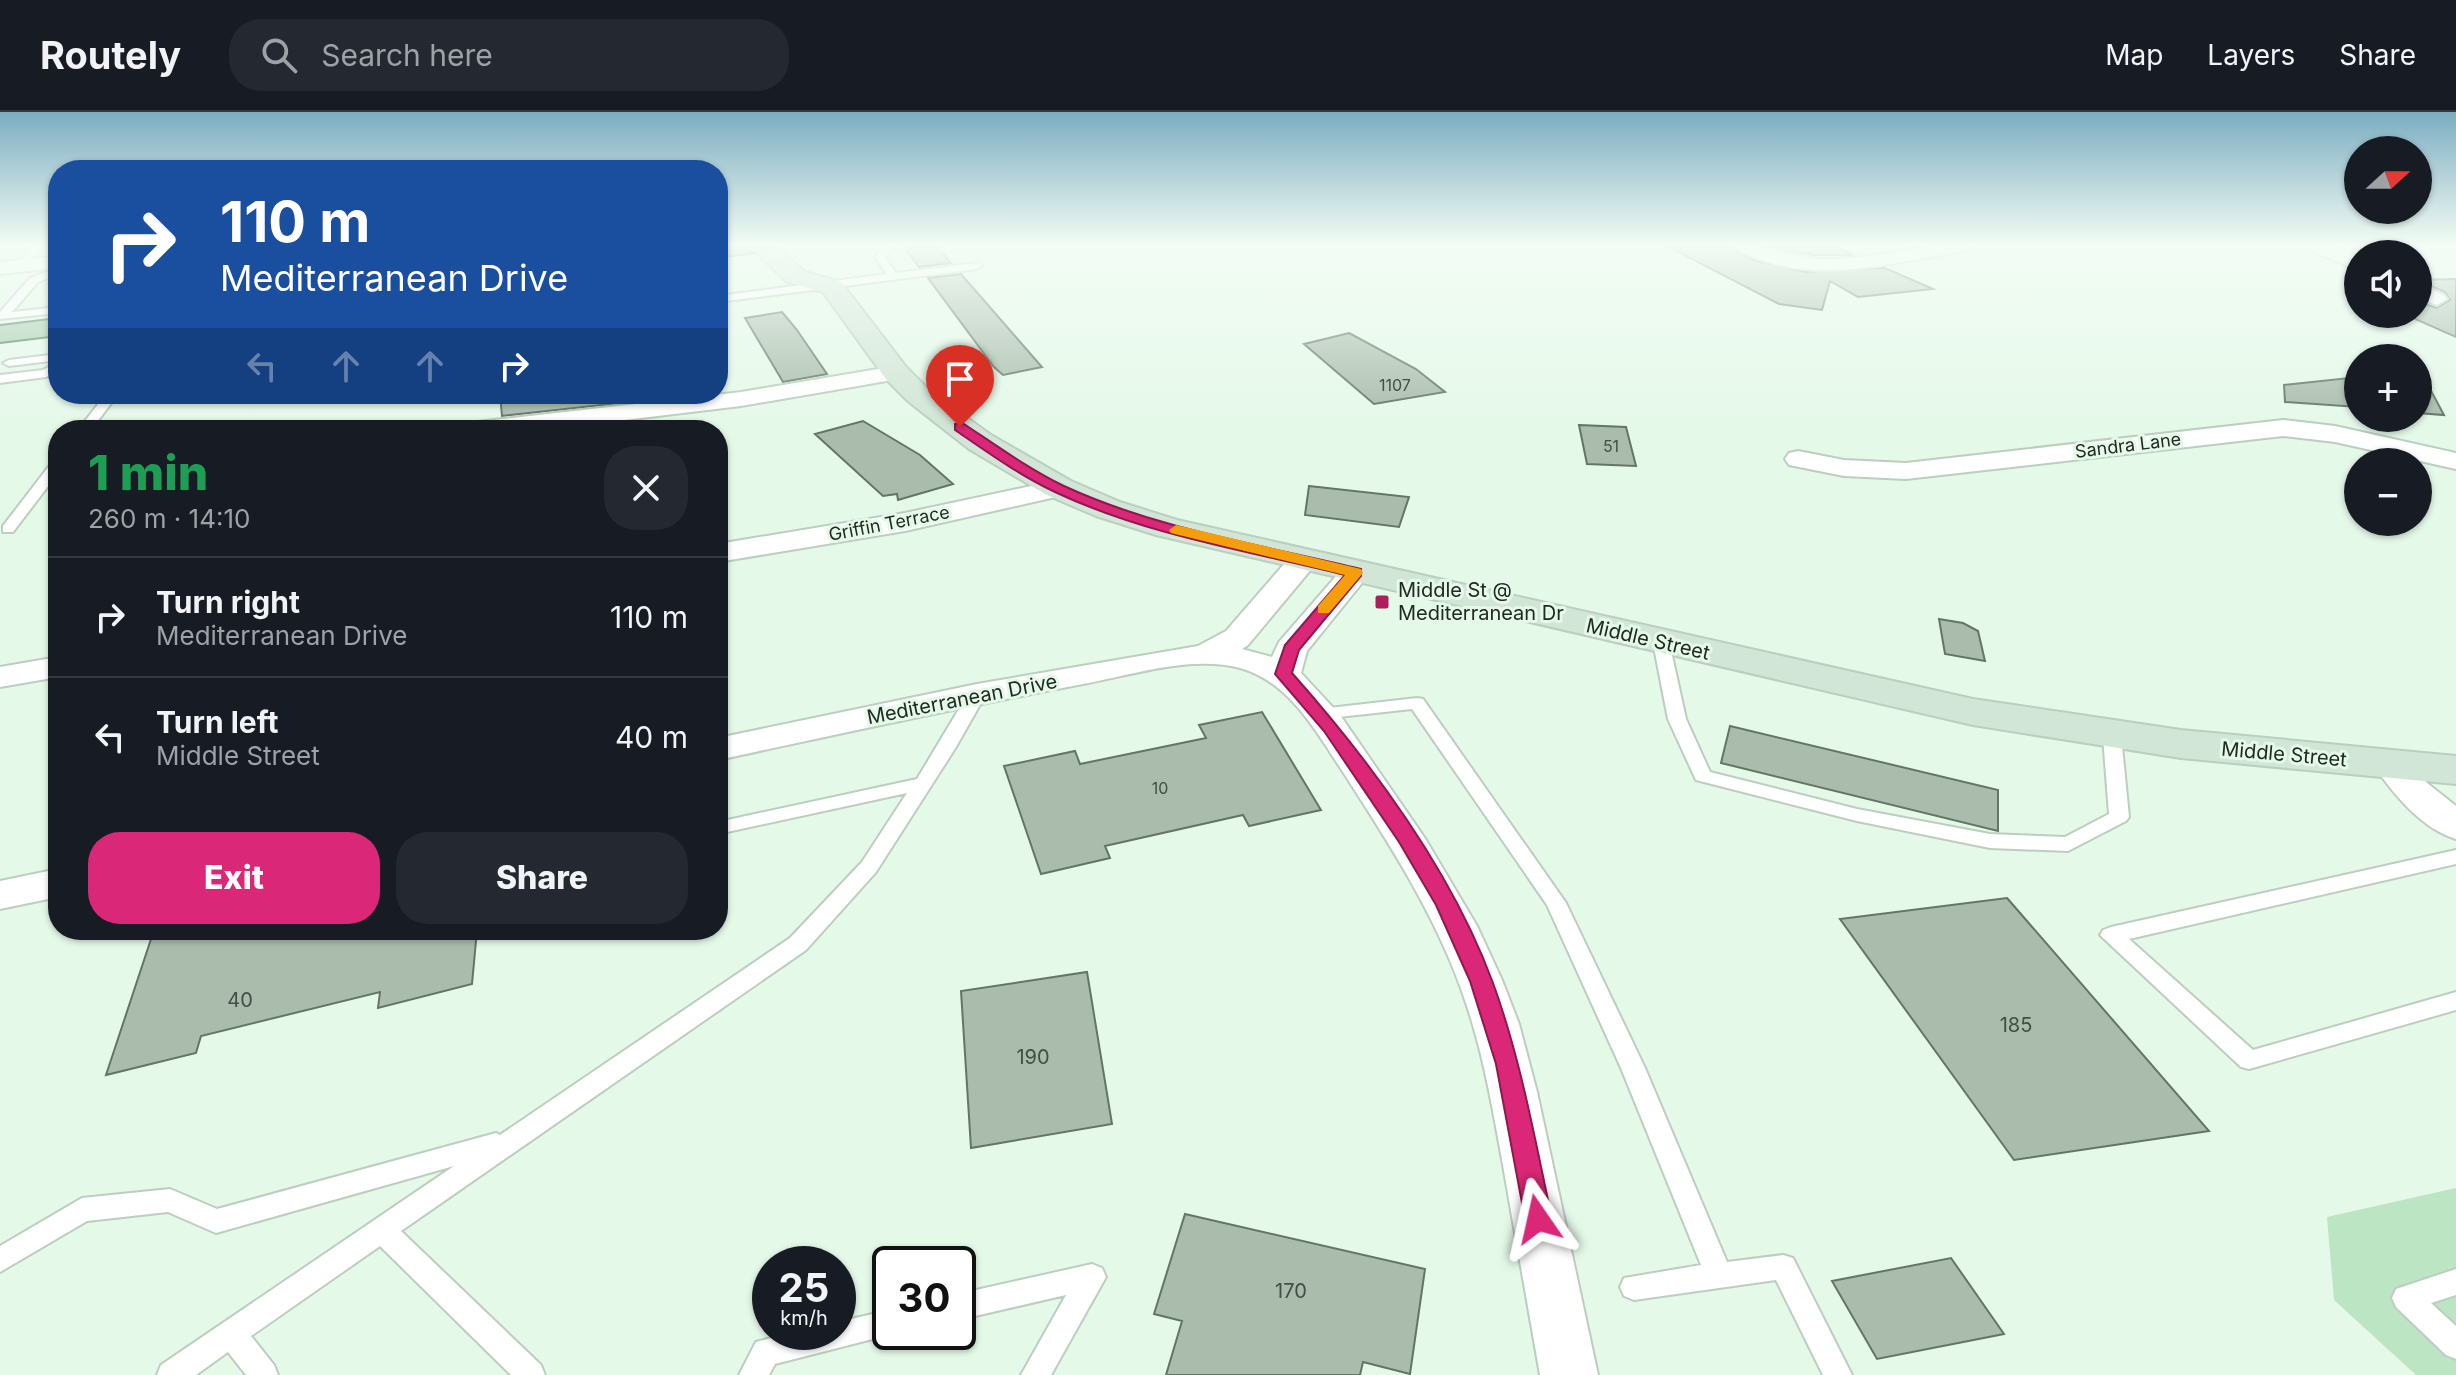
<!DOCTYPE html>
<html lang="en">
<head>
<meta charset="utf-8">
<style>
	body { margin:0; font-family:Inter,sans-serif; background:#242831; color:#f1f3f6; height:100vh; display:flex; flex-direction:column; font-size:30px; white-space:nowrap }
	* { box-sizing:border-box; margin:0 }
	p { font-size:26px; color:#9ea1a6 }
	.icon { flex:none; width:44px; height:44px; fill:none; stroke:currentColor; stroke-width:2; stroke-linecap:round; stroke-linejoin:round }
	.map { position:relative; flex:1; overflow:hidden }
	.details { position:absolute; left:48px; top:308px; width:680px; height:520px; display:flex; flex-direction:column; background:#171b24; border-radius:32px; box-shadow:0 2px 6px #0004 }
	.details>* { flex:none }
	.hud { position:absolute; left:48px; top:48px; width:680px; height:244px; border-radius:32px; box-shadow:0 2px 6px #0004; background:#1a4fa0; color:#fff; overflow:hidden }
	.needle { width:52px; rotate:69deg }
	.fabs { position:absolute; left:2344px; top:24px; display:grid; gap:16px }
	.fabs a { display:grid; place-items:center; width:88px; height:88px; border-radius:50%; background:#171b24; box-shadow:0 2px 6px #0004; font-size:40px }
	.speed { position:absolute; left:752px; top:1134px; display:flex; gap:16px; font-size:40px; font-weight:700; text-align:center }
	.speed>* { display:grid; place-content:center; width:104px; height:104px; border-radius:50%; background:#171b24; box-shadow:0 2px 6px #0004; line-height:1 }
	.speed small { font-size:20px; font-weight:400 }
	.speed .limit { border:4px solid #111; border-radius:12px; background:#fff; color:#111 }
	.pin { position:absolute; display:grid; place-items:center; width:68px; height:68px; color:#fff; margin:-82px -34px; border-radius:50% 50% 50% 0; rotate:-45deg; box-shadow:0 0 8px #0007 }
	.pin .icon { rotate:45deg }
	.me { position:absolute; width:88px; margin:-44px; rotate:349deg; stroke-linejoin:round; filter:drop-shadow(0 0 6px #0008) }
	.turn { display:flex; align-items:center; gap:28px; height:168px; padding:0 40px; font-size:36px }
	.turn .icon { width:104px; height:104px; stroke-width:2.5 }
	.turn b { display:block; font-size:56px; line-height:68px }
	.lanes { display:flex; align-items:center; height:76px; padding:0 40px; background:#0003; justify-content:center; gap:40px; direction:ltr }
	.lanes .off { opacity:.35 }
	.round { display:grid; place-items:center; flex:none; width:84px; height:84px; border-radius:32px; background:#242831 }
	.overview { display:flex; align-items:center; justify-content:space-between; height:136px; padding:0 40px }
	h1 { font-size:48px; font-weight:800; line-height:60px; color:#1e9e55 }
	.primary-button { display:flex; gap:16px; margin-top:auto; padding:16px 40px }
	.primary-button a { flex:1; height:92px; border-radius:32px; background:#db2777; color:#fff; font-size:32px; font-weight:800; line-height:92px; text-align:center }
	.primary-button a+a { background:#242831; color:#f1f3f6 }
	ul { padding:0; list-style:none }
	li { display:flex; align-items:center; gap:24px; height:120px; padding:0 40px; border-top:2px solid #363941 }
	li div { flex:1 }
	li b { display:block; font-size:30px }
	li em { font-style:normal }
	header { display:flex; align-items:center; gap:48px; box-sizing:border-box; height:112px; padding:0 40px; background:#171b24; border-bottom:2px solid #363941 }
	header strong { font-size:38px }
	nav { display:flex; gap:44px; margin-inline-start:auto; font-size:28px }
	.search { width:560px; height:72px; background:#242831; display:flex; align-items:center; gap:20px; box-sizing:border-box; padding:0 28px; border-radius:32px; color:#9ea1a6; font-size:30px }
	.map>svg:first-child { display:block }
	.green { fill:#bce5c4 }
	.building { fill:#aabdad; stroke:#647567; stroke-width:2 }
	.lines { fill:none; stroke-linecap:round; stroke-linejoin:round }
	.service-casing { stroke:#bbcebf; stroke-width:4 }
	.minor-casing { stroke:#bbcebf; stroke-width:4 }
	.secondary-casing { stroke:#bbcebf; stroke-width:4 }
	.primary-casing { stroke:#507d5c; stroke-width:4 }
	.service { fill:#fff; fill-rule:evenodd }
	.minor { fill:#fff; fill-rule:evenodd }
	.secondary { fill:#d2e6d7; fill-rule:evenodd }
	.primary { fill:#a6ccaf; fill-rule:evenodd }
	.route { fill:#db2777; stroke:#8e194d; stroke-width:2 }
	.slow { fill:#f59e0b }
	.poi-dot { fill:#ac1e5c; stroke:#e5f9e9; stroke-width:3 }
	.labels { text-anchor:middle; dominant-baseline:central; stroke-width:6; stroke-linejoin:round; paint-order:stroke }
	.number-label { font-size:16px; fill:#434e46 }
	.far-street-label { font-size:18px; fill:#212923; stroke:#e5f9e9 }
	.poi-label { font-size:20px; fill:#212923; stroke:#e5f9e9; text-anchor:start }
	.street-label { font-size:20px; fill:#212923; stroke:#e5f9e9 }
	.near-number-label { font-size:20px; fill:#434e46 }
</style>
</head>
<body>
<header>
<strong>Routely</strong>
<div class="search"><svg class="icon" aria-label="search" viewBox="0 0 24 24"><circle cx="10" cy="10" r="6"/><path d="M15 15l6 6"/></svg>Search here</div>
<nav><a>Map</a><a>Layers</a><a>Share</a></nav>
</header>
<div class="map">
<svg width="2456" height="1263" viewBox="0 0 2456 1263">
	<rect width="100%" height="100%" fill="#e5f9e9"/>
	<!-- green -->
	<path class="green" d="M2456,1076V1263H2416L2334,1188L2327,1105Z"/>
	<!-- building -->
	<path class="building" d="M915,133H935L951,151L919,155L907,139Z
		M1665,133H1729L1735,139L1753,148L1805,160L1885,156L1933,177L1858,185L1830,169L1822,198L1779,192Z
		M1763,133H1839L1838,136L1853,143H1813Z
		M961,162L1021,231L1042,255L1003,263L994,255L928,166Z
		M2456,167V225L2404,202H2418V189L2436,196L2450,188L2445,180L2418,168Z
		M782,200L797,218L827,262L783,270L745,206Z
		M1349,221L1416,257L1445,280L1374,292L1304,232Z
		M2420,258L2444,303L2418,301Z
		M2358,265V295L2285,290L2284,273Z
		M500,282H647V288L502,304Z
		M644,309V318H566Z
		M863,309L920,343L953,372L898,388L897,382L883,384L815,322Z
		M1579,313L1626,315L1636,354L1587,352Z
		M1309,374L1409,385L1399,415L1305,403Z
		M1939,507L1963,511L1978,519L1985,549L1945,542Z
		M1262,600L1321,698L1249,714L1243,703L1105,734L1110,746L1041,762L1004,654L1075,639L1080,652L1206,626L1199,613Z
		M1730,614L1998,678V719L1721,651Z
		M2007,786L2209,1019L2014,1048L1840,807Z
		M154,818H477L472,872L378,896L380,880L201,924L196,941L106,963Z
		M1087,860L1112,1012L971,1036L961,879Z
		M1185,1102L1425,1157L1410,1262L1363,1250L1360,1263H1166L1182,1209L1154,1202Z
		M1951,1146L2004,1222L1877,1247L1832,1169Z"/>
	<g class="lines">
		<defs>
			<path id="service" d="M34,133H44L24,156H18V152Z
				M880,133H889L892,137L885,145L896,161L977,151L982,154L977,157L718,190V184L887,162L875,145L882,137Z
				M58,156V162L38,170L12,200L58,195V201L0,207V200L30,166Z
				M58,242V248L9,254L3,251L9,248Z
				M58,250V258L46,265L0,271V263L43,258Z
				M106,282H118L91,318H78Z
				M58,348V361L13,420H3V414L53,349Z
				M1661,525L1669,530L1686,607L1710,660L1857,697L1990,722L2065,725L2109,702L2103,624L2112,619L2121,624L2129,705L2126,709L2068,739L1990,736L1857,709L1696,668L1668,607L1653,530Z
				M977,577L986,582L956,635L876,760L806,838L401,1119L541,1253L545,1263H511L380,1134L251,1224L274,1253L278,1263H246L228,1240L196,1263H157L161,1253L454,1054L216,1121L168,1100L87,1109L0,1160V1134L82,1086L170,1077L217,1097L496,1021L500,1023L790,826L862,750L907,681L718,722V710L917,667L968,582Z
				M1417,586L1423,587L1566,791L1645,956L1727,1150L1783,1143L1793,1146L1852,1263H1823L1776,1168L1634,1188L1624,1184L1620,1175L1624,1166L1701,1153L1621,956L1547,793L1412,597L1320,607L1311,602L1320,597Z
				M2456,738V752L2129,827L2253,938L2456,880V898L2249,957L2241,955L2100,823L2103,818L2111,815Z
				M1092,1152L1102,1156L1106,1165L1051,1263H1021L1066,1183L958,1208V1182Z
				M2456,1157V1183L2431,1191L2456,1214V1247L2446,1243L2396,1195L2392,1186L2396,1177Z
				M890,1198V1220H900L775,1252L769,1263H739L756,1230L793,1220H838V1210Z"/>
			<path id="minor" d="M1732,133C1764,131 1792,146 1824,147C1875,148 1923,130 1974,133L1964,139C1895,150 1822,173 1754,145C1746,141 1738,139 1732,133Z
				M2304,133H2329L2358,145V158L2307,137Z
				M58,144V156L0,162V150Z
				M2418,172L2444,183L2447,187L2437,193L2418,186Z
				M896,254L904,256L908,261L904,266L741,294L541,318H464L468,313L477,310L741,280Z
				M2283,308L2335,314L2456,341V357L2335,330L2283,324L1906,367L1844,364L1789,353L1785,347L1789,341L1798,339L1844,348L1906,351Z
				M1059,368L1069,370L1073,376L1069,382L905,419L718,450V432L905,401Z
				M1303,440L1314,443L1318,449L1248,533L1242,537L1272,545L1279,530L1344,455L1355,452L1366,455L1370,461L1307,539L1301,561L1340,603L1426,728L1477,814L1502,868L1519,912L1537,980L1598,1263H1540C1528,1193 1515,1123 1503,1053C1493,999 1484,944 1466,891C1439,809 1392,736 1345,663C1318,623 1291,570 1240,556C1191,543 1132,563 1083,572C961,595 839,622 718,648V626L977,572L1198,534L1226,519L1292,443Z
				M58,545V565L0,575V555Z
				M2391,640L2404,644L2427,671L2456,694V727C2422,717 2392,681 2373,652L2378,644Z
				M58,757V785L0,797V769Z"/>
			<path id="secondary" d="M748,133H773L805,160L841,170L906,255L929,278L991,323L1071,369L1120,390L1177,408L1973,587L2181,618L2456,644V672L2181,646L1973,613L1156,423L1096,404L1047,383L969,337L909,290L886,267L823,180L787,170Z"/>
			<path id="primary" d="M718,133H774L770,138L718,145Z
				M58,207V223L0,230V214Z"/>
		</defs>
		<!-- service casing -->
		<use href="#service" class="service-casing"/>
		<!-- minor casing -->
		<use href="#minor" class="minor-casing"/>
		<!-- secondary casing -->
		<use href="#secondary" class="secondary-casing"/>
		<!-- primary casing -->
		<use href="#primary" class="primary-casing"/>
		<!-- service -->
		<use href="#service" class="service"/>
		<!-- minor -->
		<use href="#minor" class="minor"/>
		<!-- secondary -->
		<use href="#secondary" class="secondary"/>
		<!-- primary -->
		<use href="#primary" class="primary"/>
	</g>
	<!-- sky -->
	<linearGradient id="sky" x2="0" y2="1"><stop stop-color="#7cadc0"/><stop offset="0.43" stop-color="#f3fcf5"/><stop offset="1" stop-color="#f3fcf5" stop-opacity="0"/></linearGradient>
	<rect width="2456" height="309" fill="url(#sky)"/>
	<!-- route -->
	<path class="route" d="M955,312H964C997,334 1029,357 1064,374C1157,417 1262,433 1361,457V464L1299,538L1292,561C1370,649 1452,760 1493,871C1521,948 1535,1028 1552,1107L1548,1116L1538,1119L1529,1116L1525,1107L1496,952L1470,869L1436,793L1399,730L1324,619L1275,562L1285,533L1345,463C1248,439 1146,423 1055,380C1019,363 987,340 955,318Z"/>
	<!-- slow -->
	<path class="slow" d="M1176,413L1361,457L1363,461L1329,501H1318V494L1345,463L1171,421L1169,418Z"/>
	<!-- markers -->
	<rect class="poi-dot" x="1374" y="482" width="16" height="16" rx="4"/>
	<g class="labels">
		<!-- number labels -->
		<g class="number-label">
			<text x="1395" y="273">1107</text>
			<text x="1611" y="334">51</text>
			<text x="1160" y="676">10</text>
		</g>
		<!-- far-street labels -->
		<g class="far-street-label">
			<text transform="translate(2128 333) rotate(-7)">Sandra Lane</text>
			<text transform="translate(889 411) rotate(-11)">Griffin Terrace</text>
		</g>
		<!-- poi labels -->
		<g class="poi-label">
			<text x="1398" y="478">Middle St @<tspan x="1398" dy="23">Mediterranean Dr</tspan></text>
		</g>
		<!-- street labels -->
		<g class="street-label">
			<text transform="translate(1648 527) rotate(13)">Middle Street</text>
			<text transform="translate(962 587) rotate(-11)">Mediterranean Drive</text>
			<text transform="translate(2284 642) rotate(5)">Middle Street</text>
		</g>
		<!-- near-number labels -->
		<g class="near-number-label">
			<text x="240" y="888">40</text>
			<text x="2016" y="913">185</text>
			<text x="1033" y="945">190</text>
			<text x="1291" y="1179">170</text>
		</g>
	</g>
</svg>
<div class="fabs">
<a><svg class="needle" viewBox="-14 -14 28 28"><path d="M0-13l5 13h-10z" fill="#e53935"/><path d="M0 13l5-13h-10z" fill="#9ea1a6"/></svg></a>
<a><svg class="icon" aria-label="sound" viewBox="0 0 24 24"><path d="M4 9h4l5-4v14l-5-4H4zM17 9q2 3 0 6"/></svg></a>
<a>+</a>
<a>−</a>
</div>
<div class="speed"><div>25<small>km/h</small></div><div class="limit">30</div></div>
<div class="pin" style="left:960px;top:315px;background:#d93025"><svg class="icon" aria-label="arrive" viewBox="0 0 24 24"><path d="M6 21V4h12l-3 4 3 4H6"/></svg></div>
<svg class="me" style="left:1538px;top:1107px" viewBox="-20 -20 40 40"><path d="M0-17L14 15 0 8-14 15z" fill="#db2777" stroke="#fff" stroke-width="4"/></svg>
<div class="hud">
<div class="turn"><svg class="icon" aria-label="right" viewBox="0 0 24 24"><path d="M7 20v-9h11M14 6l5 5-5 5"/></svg><div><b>110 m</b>Mediterranean Drive</div></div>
<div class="lanes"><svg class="icon off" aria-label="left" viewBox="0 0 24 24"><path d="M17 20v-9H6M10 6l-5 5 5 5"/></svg><svg class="icon off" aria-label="ahead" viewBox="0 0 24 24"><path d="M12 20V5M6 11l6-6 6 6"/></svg><svg class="icon off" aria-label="ahead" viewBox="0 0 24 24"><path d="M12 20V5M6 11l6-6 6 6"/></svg><svg class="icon" aria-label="right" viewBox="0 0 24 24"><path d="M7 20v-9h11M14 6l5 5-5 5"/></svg></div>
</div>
<section class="details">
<div class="overview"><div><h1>1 min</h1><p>260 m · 14:10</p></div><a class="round"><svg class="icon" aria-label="close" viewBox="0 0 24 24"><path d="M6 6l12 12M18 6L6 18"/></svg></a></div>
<ul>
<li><svg class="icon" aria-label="right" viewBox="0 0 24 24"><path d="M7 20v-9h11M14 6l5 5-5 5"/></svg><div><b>Turn right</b><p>Mediterranean Drive</p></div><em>110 m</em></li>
<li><svg class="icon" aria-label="left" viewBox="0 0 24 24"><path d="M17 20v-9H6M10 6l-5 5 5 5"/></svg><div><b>Turn left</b><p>Middle Street</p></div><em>40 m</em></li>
</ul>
<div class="primary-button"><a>Exit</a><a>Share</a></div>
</section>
</div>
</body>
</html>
